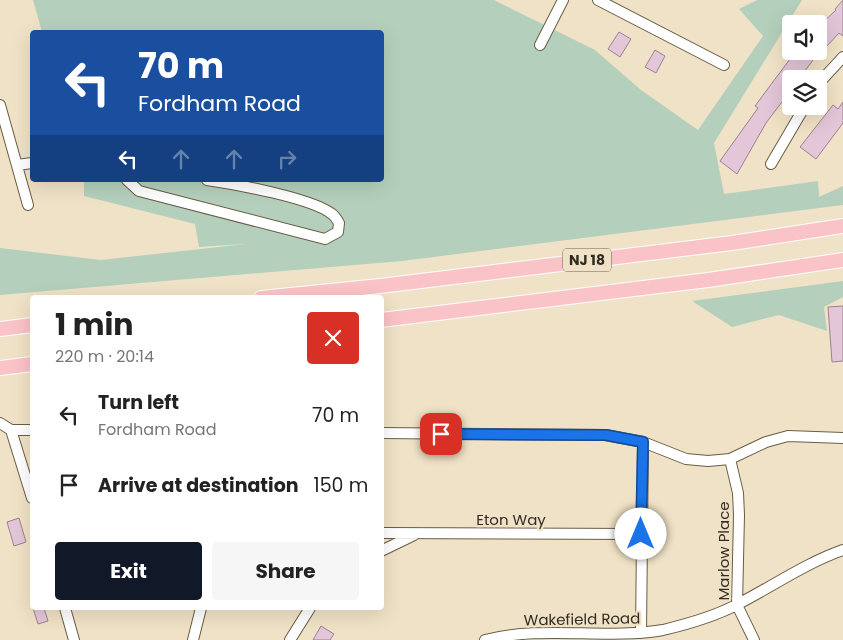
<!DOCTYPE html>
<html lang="en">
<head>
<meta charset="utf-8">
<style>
	body { margin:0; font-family:Poppins,sans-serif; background:#f6f6f6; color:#222; height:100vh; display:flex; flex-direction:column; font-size:19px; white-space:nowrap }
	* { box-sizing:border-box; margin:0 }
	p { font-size:16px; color:#767676 }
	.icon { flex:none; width:28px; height:28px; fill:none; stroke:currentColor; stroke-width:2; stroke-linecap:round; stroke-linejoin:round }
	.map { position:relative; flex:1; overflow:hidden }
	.side { position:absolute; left:30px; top:295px; width:354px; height:315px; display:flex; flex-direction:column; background:#fff; border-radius:5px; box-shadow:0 5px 20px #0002 }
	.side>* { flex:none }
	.hud { position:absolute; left:30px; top:30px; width:354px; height:152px; border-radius:5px; box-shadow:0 5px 20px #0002; background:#1a4fa0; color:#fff; overflow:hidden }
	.buttons { position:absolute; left:782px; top:15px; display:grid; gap:10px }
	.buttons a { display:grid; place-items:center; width:45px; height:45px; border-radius:5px; background:#fff; box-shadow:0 5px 20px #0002; font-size:25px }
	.pin { position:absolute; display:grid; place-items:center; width:42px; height:42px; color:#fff; margin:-21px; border-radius:10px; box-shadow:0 2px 8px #0006 }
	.me { position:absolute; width:55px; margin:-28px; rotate:0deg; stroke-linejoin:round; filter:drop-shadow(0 0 4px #0008) }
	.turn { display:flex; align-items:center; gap:18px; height:105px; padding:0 25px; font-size:22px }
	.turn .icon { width:65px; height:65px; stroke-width:2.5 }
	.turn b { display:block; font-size:35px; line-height:42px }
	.lanes { display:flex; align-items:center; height:48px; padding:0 25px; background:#0003; justify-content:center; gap:25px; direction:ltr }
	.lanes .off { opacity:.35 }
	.round { display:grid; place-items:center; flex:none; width:52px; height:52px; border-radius:5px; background:#f6f6f6 }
	.summary { display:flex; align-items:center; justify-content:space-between; height:85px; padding:0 25px }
	h1 { font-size:30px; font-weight:700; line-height:38px }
	.button { display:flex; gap:10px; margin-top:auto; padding:10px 25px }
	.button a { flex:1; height:58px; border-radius:5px; background:#111827; color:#fff; font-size:20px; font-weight:700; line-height:58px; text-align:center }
	.button a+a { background:#f6f6f6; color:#222 }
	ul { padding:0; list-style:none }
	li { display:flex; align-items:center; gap:15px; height:70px; padding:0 25px }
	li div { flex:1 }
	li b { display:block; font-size:19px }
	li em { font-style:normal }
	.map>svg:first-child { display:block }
	.green { fill:#b4d0bc }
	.building { fill:#e3c6d8; stroke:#9c8292 }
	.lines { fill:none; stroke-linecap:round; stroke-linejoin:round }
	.minor-casing { stroke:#695d44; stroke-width:12 }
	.highway-casing { stroke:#fff; stroke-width:16 }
	.minor { stroke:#fff; stroke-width:10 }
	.highway { stroke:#fac3c8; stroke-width:14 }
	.route-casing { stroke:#114b97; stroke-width:12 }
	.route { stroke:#1a73e8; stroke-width:9 }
	.labels { text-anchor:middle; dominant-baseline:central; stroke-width:4.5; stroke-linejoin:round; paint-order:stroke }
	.shield { fill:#f0e2c6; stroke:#6a6252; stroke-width:1 }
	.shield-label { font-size:14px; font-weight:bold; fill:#312b21 }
	.street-label { font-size:15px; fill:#312b21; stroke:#f0e2c6 }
</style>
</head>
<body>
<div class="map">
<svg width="843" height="640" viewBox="0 0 843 640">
	<rect width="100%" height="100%" fill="#f0e2c6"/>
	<!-- green -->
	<path class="green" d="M33,0H494L595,50L641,90L698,130L763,36L739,9L757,0H802L714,143L724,194L818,181L819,197L843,186V205L402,261L0,295V248L101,260L246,244L199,247L195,224L84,196V180H381V32H42Z
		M843,281V297L824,307L827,331L779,315L732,327L692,301Z"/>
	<!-- building -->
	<path class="building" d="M843,0V36L839,33L826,47L824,44L819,50V26L836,10L835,9Z
		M619,32L631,39L620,57L608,49Z
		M655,50L665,56L656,73L645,67Z
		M796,51H810L807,56L813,60L799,79H791V90L766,123L737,174L720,161L758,108L755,106Z
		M843,102V123L816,159L800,147L833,105L838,109Z
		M843,306V361L832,362L828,307Z
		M19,518L26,542L14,546L7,522Z
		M33,608H44L48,621L38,624Z
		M321,626L334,634L330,640H313Z"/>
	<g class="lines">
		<defs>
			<path id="minor" d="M598,0L724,65
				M540,45L563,0
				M819,83L843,57
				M0,105L28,205
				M771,164L805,106
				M17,165L32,163
				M127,180L139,191L325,239L338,232L339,223C337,220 335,216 332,214C312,198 235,184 207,180
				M0,423L11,430
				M11,430L32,498
				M11,430H32
				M381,433L605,435L643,442L686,459L708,461L730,459L766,442L788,436L843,438
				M730,459L738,493L739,515L737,605L754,640
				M381,533L641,534
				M381,551L414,535
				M65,608L74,640
				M641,633L643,442
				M193,640L201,608
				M290,640L310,608
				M485,640C543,625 605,640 663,630C688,624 716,616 738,604C773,586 806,563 843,550"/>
			<path id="highway" d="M261,298L380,286L732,243L843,226
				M381,320L708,280L843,260
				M0,329L32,325
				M0,368L32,364"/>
		</defs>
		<!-- minor casing -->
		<use href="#minor" class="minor-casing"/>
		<!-- highway casing -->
		<use href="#highway" class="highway-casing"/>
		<!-- minor -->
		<use href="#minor" class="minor"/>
		<!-- highway -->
		<use href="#highway" class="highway"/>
	</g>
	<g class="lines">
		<defs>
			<path id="route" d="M441,434L606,435L643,442L641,534"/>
		</defs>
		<!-- route casing -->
		<use href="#route" class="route-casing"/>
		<!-- route -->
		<use href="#route" class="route"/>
	</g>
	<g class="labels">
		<!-- shield labels -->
		<rect class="shield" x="563" y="248.5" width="48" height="23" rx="4"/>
		<g class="shield-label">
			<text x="587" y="260">NJ 18</text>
		</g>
		<!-- street labels -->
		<g class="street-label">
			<text x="511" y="519">Eton Way</text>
			<text transform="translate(723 551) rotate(-90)">Marlow Place</text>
			<text transform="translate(582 619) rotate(-1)">Wakefield Road</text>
		</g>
	</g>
</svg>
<div class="buttons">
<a><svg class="icon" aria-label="sound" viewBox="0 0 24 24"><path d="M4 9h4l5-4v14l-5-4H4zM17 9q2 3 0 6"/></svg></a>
<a><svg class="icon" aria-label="layers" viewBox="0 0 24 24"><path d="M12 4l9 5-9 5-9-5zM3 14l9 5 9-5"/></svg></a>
</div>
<div class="pin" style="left:441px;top:434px;background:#d93025"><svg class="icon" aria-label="arrive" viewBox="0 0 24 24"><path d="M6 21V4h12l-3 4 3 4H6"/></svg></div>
<svg class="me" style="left:641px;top:534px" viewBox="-20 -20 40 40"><circle r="19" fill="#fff"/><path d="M0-13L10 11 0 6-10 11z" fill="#1a73e8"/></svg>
<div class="hud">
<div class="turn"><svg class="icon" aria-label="left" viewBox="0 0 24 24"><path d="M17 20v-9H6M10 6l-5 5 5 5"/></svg><div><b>70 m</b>Fordham Road</div></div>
<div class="lanes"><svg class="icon" aria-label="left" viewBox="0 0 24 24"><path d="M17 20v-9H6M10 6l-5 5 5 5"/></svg><svg class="icon off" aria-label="ahead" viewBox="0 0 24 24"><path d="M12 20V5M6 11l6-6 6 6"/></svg><svg class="icon off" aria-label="ahead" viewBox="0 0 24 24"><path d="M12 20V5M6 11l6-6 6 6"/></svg><svg class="icon off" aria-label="right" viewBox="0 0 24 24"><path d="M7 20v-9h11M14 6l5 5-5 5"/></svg></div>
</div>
<section class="side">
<div class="summary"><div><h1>1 min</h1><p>220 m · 20:14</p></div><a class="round" style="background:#d93025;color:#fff"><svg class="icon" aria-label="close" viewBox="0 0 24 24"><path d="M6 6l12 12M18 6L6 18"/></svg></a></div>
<ul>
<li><svg class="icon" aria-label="left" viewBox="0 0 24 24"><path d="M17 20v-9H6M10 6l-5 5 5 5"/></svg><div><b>Turn left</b><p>Fordham Road</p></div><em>70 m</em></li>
<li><svg class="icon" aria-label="arrive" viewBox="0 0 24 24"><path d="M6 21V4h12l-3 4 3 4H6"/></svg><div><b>Arrive at destination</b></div><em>150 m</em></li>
</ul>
<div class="button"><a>Exit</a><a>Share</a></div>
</section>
</div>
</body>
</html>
